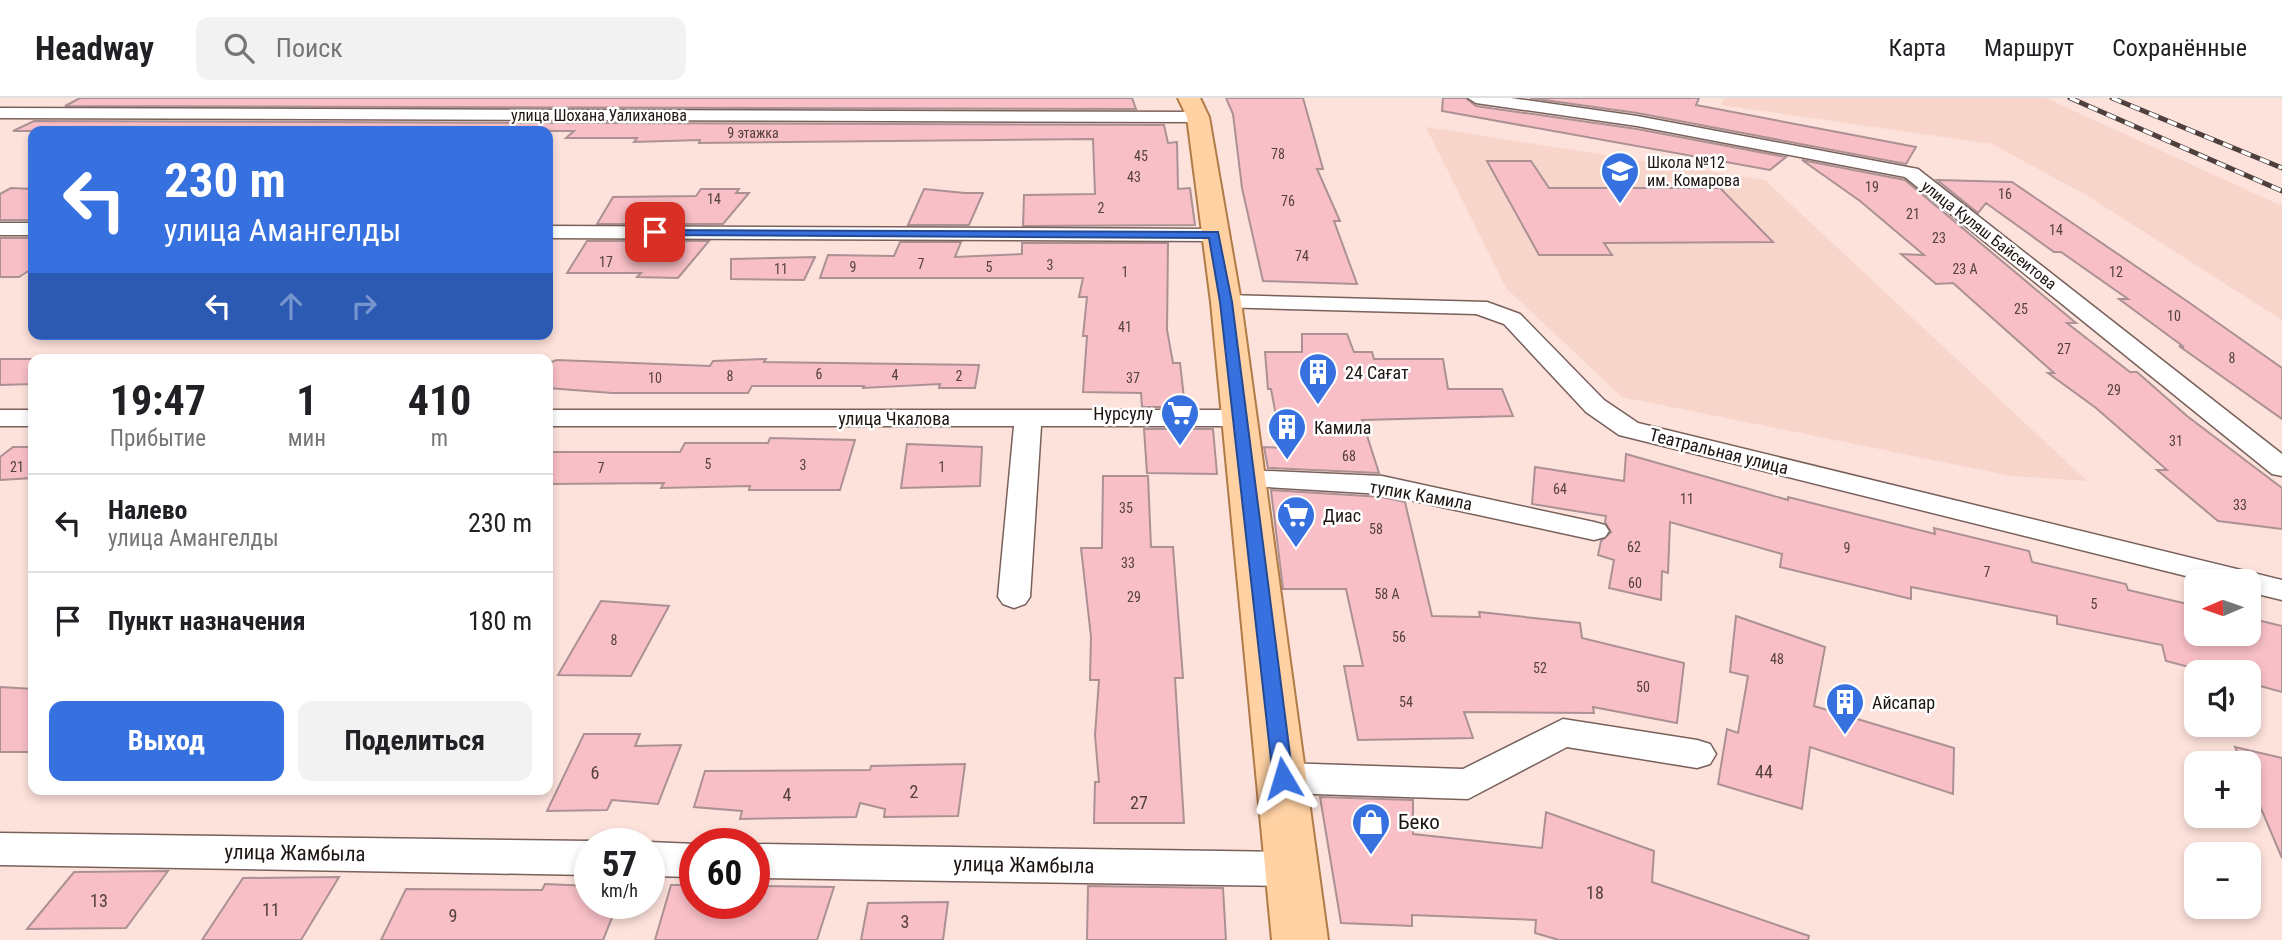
<!DOCTYPE html>
<html lang="ru">
<head>
<meta charset="utf-8">
<style>
	body { margin:0; font-family:"Roboto Condensed",sans-serif; background:#f2f2f2; color:#202124; height:100vh; display:flex; flex-direction:column; font-size:26px; white-space:nowrap }
	* { box-sizing:border-box; margin:0 }
	p { font-size:23px; color:#757577 }
	.icon { flex:none; width:38px; height:38px; fill:none; stroke:currentColor; stroke-width:2; stroke-linecap:round; stroke-linejoin:round }
	.map { position:relative; flex:1; overflow:hidden }
	.panel { position:absolute; left:28px; top:256px; width:525px; height:441px; display:flex; flex-direction:column; background:#fff; border-radius:14px; box-shadow:0 4px 10px #0003 }
	.panel>* { flex:none }
	.banner { position:absolute; left:28px; top:28px; width:525px; height:214px; border-radius:14px; box-shadow:0 4px 10px #0003; background:#3771e0; color:#fff; overflow:hidden }
	.needle { width:46px; rotate:268deg }
	.fabs { position:absolute; left:2184px; top:471px; display:grid; gap:14px }
	.fabs a { display:grid; place-items:center; width:77px; height:77px; border-radius:14px; background:#fff; box-shadow:0 4px 10px #0003; font-size:35px }
	.speed { position:absolute; left:574px; top:730px; display:flex; gap:14px; font-size:35px; font-weight:700; text-align:center }
	.speed>* { display:grid; place-content:center; width:91px; height:91px; border-radius:50%; background:#fff; box-shadow:0 4px 10px #0003; line-height:1 }
	.speed small { font-size:18px; font-weight:400 }
	.speed .limit { border:10px solid #d22; background:#fff; color:#111 }
	.pin { position:absolute; display:grid; place-items:center; width:60px; height:60px; color:#fff; margin:-30px; border-radius:14px; box-shadow:0 4px 10px #0006 }
	.me { position:absolute; width:77px; margin:-38px; rotate:353deg; stroke-linejoin:round; filter:drop-shadow(0 0 5px #0008) }
	.turn { display:flex; align-items:center; gap:24px; height:147px; padding:0 21px; font-size:32px }
	.turn .icon { width:91px; height:91px; stroke-width:2.5 }
	.turn b { display:block; font-size:49px; line-height:60px }
	.lanes { display:flex; align-items:center; height:66px; padding:0 21px; background:#0003; justify-content:center; gap:35px; direction:ltr }
	.lanes .off { opacity:.35 }
	.eta { display:flex; justify-content:space-evenly; align-items:center; height:119px; text-align:center }
	.eta b { font-size:42px; font-weight:700; line-height:49px }
	.primary-button { display:flex; gap:14px; margin-top:auto; padding:14px 21px }
	.primary-button a { flex:1; height:80px; border-radius:14px; background:#3771e0; color:#fff; font-size:28px; font-weight:700; line-height:80px; text-align:center }
	.primary-button a+a { background:#f2f2f2; color:#202124 }
	ul { padding:0; list-style:none }
	li { display:flex; align-items:center; gap:21px; height:98px; padding:0 21px; border-top:2px solid #e0e0e0 }
	li div { flex:1 }
	li b { display:block; font-size:26px }
	li em { font-style:normal }
	header { display:flex; align-items:center; gap:42px; box-sizing:border-box; height:98px; padding:0 35px; background:#fff; border-bottom:2px solid #e0e0e0 }
	header strong { font-size:33px }
	nav { display:flex; gap:38px; margin-inline-start:auto; font-size:24px }
	.search { width:490px; height:63px; background:#f2f2f2; display:flex; align-items:center; gap:18px; box-sizing:border-box; padding:0 24px; border-radius:14px; color:#757577; font-size:26px }
	.map>svg:first-child { display:block }
	.built { fill:#f7d5cb }
	.building { fill:#f8bfc6; stroke:#ab9194; stroke-width:2 }
	.lines { fill:none; stroke-linecap:round; stroke-linejoin:round }
	.minor-casing { stroke:#78615b; stroke-width:3 }
	.primary-casing { stroke:#b07b48; stroke-width:4 }
	.minor { fill:#fff; fill-rule:evenodd }
	.primary { fill:#ffd1a3; fill-rule:evenodd }
	.rail-casing { stroke:#4d403d; stroke-width:5 }
	.rail { stroke:#fff; stroke-width:3.5; stroke-dasharray:10; stroke-linecap:butt }
	.route { fill:#3771e0; stroke:#244992; stroke-width:2 }
	.labels { text-anchor:middle; dominant-baseline:central; stroke-width:5; stroke-linejoin:round; paint-order:stroke }
	.number-label { font-size:14px; fill:#54403f }
	.far-street-label { font-size:16px; fill:#1e1512; stroke:#fff }
	.far-poi-label { font-size:16px; fill:#1e1512; stroke:#fff; text-anchor:start }
	.poi-label { font-size:18px; fill:#1e1512; stroke:#fff; text-anchor:start }
	.street-label { font-size:18px; fill:#1e1512; stroke:#fff }
	.near-number-label { font-size:18px; fill:#54403f }
	.near-poi-label { font-size:21px; fill:#1e1512; stroke:#fff; text-anchor:start }
	.near-street-label { font-size:21px; fill:#1e1512; stroke:#fff }
</style>
</head>
<body>
<header>
<strong>Headway</strong>
<div class="search"><svg class="icon" aria-label="search" viewBox="0 0 24 24"><circle cx="10" cy="10" r="6"/><path d="M15 15l6 6"/></svg>Поиск</div>
<nav><a>Карта</a><a>Маршрут</a><a>Сохранённые</a></nav>
</header>
<div class="map">
<svg width="2282" height="842" viewBox="0 0 2282 842">
	<rect width="100%" height="100%" fill="#fde2db"/>
	<!-- built -->
	<path class="built" d="M1724,0H2046L2282,108V222L2086,97L1992,46L1721,7Z
		M1426,29L1765,82L2087,383L2012,378L1622,299L1506,190Z"/>
	<!-- building -->
	<path class="building" d="M80,0H1132L1136,11L65,8Z
		M1226,0H1303L1323,71H1317L1340,123H1334L1357,186L1263,183L1242,90L1233,16Z
		M1443,0H1466L1476,8L1637,31L1786,59L1770,72L1442,13Z
		M1530,0H1699L1696,7L1916,49L1906,66L1637,15Z
		M34,23L1164,27L1168,45L1177,44L1178,91L1190,90L1195,127L1023,128L1024,97L1095,96L1093,41L699,45L700,42L634,44L637,40H566L574,33H13Z
		M1802,62L1905,82L2076,225H2067L2130,274H2137L2187,318L2282,390V431L2218,423L2157,372H2167L2096,310L2048,275H2054L1953,185L1936,186L1901,156L1924,157L1860,103Z
		M1487,63H1531L1549,90H1720L1773,144L1604,145L1612,157H1539Z
		M1937,82L2012,84L2184,201L2282,270V321L2179,248L2184,249L2119,201H2128L2061,154H2054L1986,105L1978,115Z
		M11,90L33,91V122H0V96Z
		M701,91H739L736,95H749L723,126H597L613,99L696,98Z
		M924,91L965,95H983L969,127H908Z
		M0,140H33V170L19,179H0Z
		M587,143H709L678,180L637,179L641,175H567Z
		M900,144H961L955,159L1022,156V145H1168L1167,232L1173,265H1180L1185,309H1142L1141,295L1083,294L1087,238H1083L1087,199H1079L1083,180H820L828,157L894,158Z
		M815,159L804,182L731,181V161Z
		M1302,236H1347L1354,254H1372L1374,261H1443L1448,291H1502L1513,318L1362,322L1379,375L1268,370L1264,349L1282,350L1271,291H1268L1265,254H1302Z
		M0,261H33V286L0,287Z
		M766,261L764,264L979,267L975,290H939L940,286L863,290L864,288H752L748,295H612L548,290V265L557,262L710,268L713,263Z
		M1144,331H1213L1217,376L1147,375Z
		M770,340L855,342L840,392H749L750,388L661,390L664,385L548,386V354H680L685,345H768Z
		M907,346L982,349L980,388L901,390Z
		M13,349H33V380L0,382V359Z
		M1626,356L1788,402V399L1935,436L1934,430L2029,453L2032,464L2126,486L2128,492L2196,508V536H2249V520L2282,528V594L2249,585V574H2208L2166,563L2162,547L2057,526V518L1911,489V501L1780,469L1782,456L1670,424L1668,475L1662,473L1661,502L1609,490L1614,462L1598,457L1601,443L1611,434L1605,424L1606,418L1532,406L1535,369L1624,383Z
		M1103,378H1148L1151,449H1173L1183,580H1175L1184,725H1094L1095,684H1099L1095,637L1099,582H1090L1091,539L1081,450H1102Z
		M1271,392L1382,399L1405,404L1432,518L1480,519L1479,514L1580,525L1582,540L1684,565L1677,625L1593,609L1594,615L1464,614L1473,640L1358,642L1344,568H1363L1346,491H1283Z
		M601,503L669,508L631,578L558,577Z
		M1736,518L1825,549L1814,608L1954,650L1953,696L1810,649L1802,711L1718,686L1727,631L1738,635L1748,578L1730,574Z
		M0,589L33,591V654H0Z
		M584,636H640L635,648L681,647L658,706L612,702L607,712L547,713Z
		M2235,649L2282,660V760L2249,682V665H2242Z
		M965,666L958,718L884,719L885,711L860,705L856,719L740,721L742,713L694,709L705,673L870,672L871,668Z
		M1320,699L1413,702V736L1542,750L1546,714L1654,753L1652,784L1809,838L1808,842H1559L1535,835L1536,822L1412,817V828L1341,825Z
		M168,773L126,830L27,831L74,774Z
		M339,779L301,842H202L243,780Z
		M545,786L590,788V805H618L603,842H381L406,791L542,792Z
		M671,787H695V805H754V788L834,789L817,842H655Z
		M1088,788L1223,790L1226,842H1087Z
		M948,804L943,842H861L868,805Z"/>
	<g class="lines">
		<defs>
			<path id="minor" d="M1468,0H1511L1637,18L1918,71L2282,356V378L2272,376L1905,79L1637,28L1476,5Z
				M0,10L1198,14L1206,19L1198,24L0,20Z
				M0,125H33V137H0Z
				M548,128L1214,131L1224,137L1214,143L548,140Z
				M1226,197L1487,204L1520,216L1604,302L1638,325L2282,482V502L2249,494V483H2206L1619,337L1586,314L1504,226L1476,216L1218,209L1215,204L1218,199Z
				M0,312H33V328H0Z
				M548,312H1240L1249,314L1253,320L1249,326L1240,328H1041L1030,499L1025,506L1014,510L1003,506L998,499L1014,328H548Z
				M1245,372L1382,378L1594,424L1605,427L1609,433L1605,439L1594,442L1382,396L1235,387L1231,381L1235,375Z
				M1563,621L1697,642L1710,646L1716,656L1710,666L1697,670L1567,649L1468,701L1283,695L1270,690L1264,680L1270,670L1283,665L1463,671Z
				M0,735L590,743L596,746H590V777L0,767Z
				M649,744L696,746L695,779L649,778V746H646Z
				M754,746L1293,754L1307,759L1313,771L1307,783L1293,788L754,780Z"/>
			<path id="primary" d="M1178,0H1200L1209,19L1241,204L1328,842H1272L1211,204L1187,19Z"/>
		</defs>
		<!-- minor casing -->
		<use href="#minor" class="minor-casing"/>
		<!-- primary casing -->
		<use href="#primary" class="primary-casing"/>
		<!-- minor -->
		<use href="#minor" class="minor"/>
		<!-- primary -->
		<use href="#primary" class="primary"/>
		<defs>
			<path id="rail" d="M2070,0L2282,93
				M2112,0L2282,70"/>
		</defs>
		<!-- rail casing -->
		<use href="#rail" class="rail-casing"/>
		<!-- rail -->
		<use href="#rail" class="rail"/>
	</g>
	<!-- route -->
	<path class="route" d="M651,132L1218,134L1232,204L1293,680L1290,686H1276L1273,680L1220,204L1209,140L655,137L650,134Z"/>
	<!-- icons -->
	<defs>
		<symbol id="school-pin" viewBox="-11 -11 22 30"><path d="M0 17L-7.5 6A9.5 9.5 0 1 1 7.5 6Z" fill="#3771e0" stroke="#fff"/><path d="M0-5L7-2L0 1L-7-2ZM-4 1L0 2.5L4 1V4Q0 6-4 4Z" fill="#fff"/></symbol>
		<symbol id="building-pin" viewBox="-11 -11 22 30"><path d="M0 17L-7.5 6A9.5 9.5 0 1 1 7.5 6Z" fill="#3771e0" stroke="#fff"/><path d="M-4-6H4V6H1V3H-1V6H-4ZM-2.5-4.3h1.7v1.8h-1.7ZM.8-4.3h1.7v1.8H.8ZM-2.5-1h1.7V.8h-1.7ZM.8-1h1.7V.8H.8Z" fill="#fff"/></symbol>
		<symbol id="supermarket-pin" viewBox="-11 -11 22 30"><path d="M0 17L-7.5 6A9.5 9.5 0 1 1 7.5 6Z" fill="#3771e0" stroke="#fff"/><path d="M-6-5.5h2.5l.6 2H6L4.5 2H-2.5L-4.4-4H-6ZM-1.5 3.2a1.3 1.3 0 1 0 .1 0ZM3 3.2a1.3 1.3 0 1 0 .1 0Z" fill="#fff"/></symbol>
		<symbol id="shop-pin" viewBox="-11 -11 22 30"><path d="M0 17L-7.5 6A9.5 9.5 0 1 1 7.5 6Z" fill="#3771e0" stroke="#fff"/><path d="M-5-2.5h2.3a2.7 3.5 0 0 1 5.4 0H5L5.5 6h-11ZM-1.5-2.5h3a1.5 2.3 0 0 0-3 0Z" fill="#fff"/></symbol>
	</defs>
	<g fill-rule="evenodd">
		<use href="#school-pin" x="1598" y="51" width="44" height="60"/>
		<use href="#building-pin" x="1296" y="252" width="44" height="60"/>
		<use href="#supermarket-pin" x="1158" y="293" width="44" height="60"/>
		<use href="#building-pin" x="1265" y="307" width="44" height="60"/>
		<use href="#supermarket-pin" x="1274" y="395" width="44" height="60"/>
		<use href="#building-pin" x="1823" y="582" width="44" height="60"/>
		<use href="#shop-pin" x="1349" y="702" width="44" height="60"/>
	</g>
	<g class="labels">
		<!-- number labels -->
		<g class="number-label">
			<text x="753" y="35">9 этажка</text>
			<text x="1278" y="56">78</text>
			<text x="1141" y="58">45</text>
			<text x="1134" y="79">43</text>
			<text x="1872" y="89">19</text>
			<text x="2005" y="96">16</text>
			<text x="714" y="101">14</text>
			<text x="1288" y="103">76</text>
			<text x="1101" y="110">2</text>
			<text x="1913" y="116">21</text>
			<text x="2056" y="132">14</text>
			<text x="1939" y="140">23</text>
			<text x="1302" y="158">74</text>
			<text x="606" y="164">17</text>
			<text x="921" y="166">7</text>
			<text x="1050" y="167">3</text>
			<text x="853" y="169">9</text>
			<text x="989" y="169">5</text>
			<text x="781" y="171">11</text>
			<text x="1965" y="171">23 А</text>
			<text x="1125" y="174">1</text>
			<text x="2116" y="174">12</text>
			<text x="2021" y="211">25</text>
			<text x="2174" y="218">10</text>
			<text x="1125" y="229">41</text>
			<text x="2064" y="251">27</text>
			<text x="2232" y="260">8</text>
			<text x="819" y="276">6</text>
			<text x="895" y="277">4</text>
			<text x="730" y="278">8</text>
			<text x="959" y="278">2</text>
			<text x="655" y="280">10</text>
			<text x="1133" y="280">37</text>
			<text x="2114" y="292">29</text>
			<text x="2176" y="343">31</text>
			<text x="1349" y="358">68</text>
			<text x="708" y="366">5</text>
			<text x="803" y="367">3</text>
			<text x="17" y="369">21</text>
			<text x="942" y="369">1</text>
			<text x="601" y="370">7</text>
			<text x="1560" y="391">64</text>
			<text x="1687" y="401">11</text>
			<text x="2240" y="407">33</text>
			<text x="1126" y="410">35</text>
			<text x="1376" y="431">58</text>
			<text x="1634" y="449">62</text>
			<text x="1847" y="450">9</text>
			<text x="1128" y="465">33</text>
			<text x="1987" y="474">7</text>
			<text x="1635" y="485">60</text>
			<text x="1387" y="496">58 А</text>
			<text x="1134" y="499">29</text>
			<text x="2094" y="506">5</text>
			<text x="1399" y="539">56</text>
			<text x="614" y="542">8</text>
			<text x="1777" y="561">48</text>
			<text x="1540" y="570">52</text>
			<text x="1643" y="589">50</text>
			<text x="1406" y="604">54</text>
		</g>
		<!-- far-street labels -->
		<g class="far-street-label">
			<text x="599" y="17">улица Шохана Уалиханова</text>
			<text transform="translate(1989 137) rotate(38)">улица Куляш Байсеитова</text>
		</g>
		<!-- far-poi labels -->
		<g class="far-poi-label">
			<text x="1647" y="64">Школа №12<tspan x="1647" dy="18">им. Комарова</tspan></text>
		</g>
		<!-- poi labels -->
		<g class="poi-label">
			<text x="1345" y="274">24 Сағат</text>
			<text x="1153" y="315" text-anchor="end">Нурсулу</text>
			<text x="1314" y="329">Камила</text>
			<text x="1323" y="417">Диас</text>
			<text x="1872" y="604">Айсапар</text>
		</g>
		<!-- street labels -->
		<g class="street-label">
			<text x="894" y="320">улица Чкалова</text>
			<text transform="translate(1719 353) rotate(14)">Театральная улица</text>
			<text transform="translate(1421 397) rotate(10)">тупик Камила</text>
		</g>
		<!-- near-number labels -->
		<g class="near-number-label">
			<text x="1764" y="673">44</text>
			<text x="595" y="674">6</text>
			<text x="914" y="693">2</text>
			<text x="787" y="696">4</text>
			<text x="1139" y="704">27</text>
			<text x="1595" y="794">18</text>
			<text x="99" y="802">13</text>
			<text x="271" y="811">11</text>
			<text x="453" y="817">9</text>
			<text x="905" y="823">3</text>
		</g>
		<!-- near-poi labels -->
		<g class="near-poi-label">
			<text x="1398" y="724">Беко</text>
		</g>
		<!-- near-street labels -->
		<g class="near-street-label">
			<text transform="translate(295 755) rotate(1)">улица Жамбыла</text>
			<text transform="translate(1024 767) rotate(1)">улица Жамбыла</text>
		</g>
	</g>
</svg>
<div class="fabs">
<a><svg class="needle" viewBox="-14 -14 28 28"><path d="M0-13l5 13h-10z" fill="#e53935"/><path d="M0 13l5-13h-10z" fill="#757577"/></svg></a>
<a><svg class="icon" aria-label="sound" viewBox="0 0 24 24"><path d="M4 9h4l5-4v14l-5-4H4zM17 9q2 3 0 6"/></svg></a>
<a>+</a>
<a>−</a>
</div>
<div class="speed"><div>57<small>km/h</small></div><div class="limit">60</div></div>
<div class="pin" style="left:655px;top:134px;background:#d93025"><svg class="icon" aria-label="arrive" viewBox="0 0 24 24"><path d="M6 21V4h12l-3 4 3 4H6"/></svg></div>
<svg class="me" style="left:1283px;top:680px" viewBox="-20 -20 40 40"><path d="M0-17L14 15 0 8-14 15z" fill="#3771e0" stroke="#fff" stroke-width="4"/></svg>
<div class="banner">
<div class="turn"><svg class="icon" aria-label="left" viewBox="0 0 24 24"><path d="M17 20v-9H6M10 6l-5 5 5 5"/></svg><div><b>230 m</b>улица Амангелды</div></div>
<div class="lanes"><svg class="icon" aria-label="left" viewBox="0 0 24 24"><path d="M17 20v-9H6M10 6l-5 5 5 5"/></svg><svg class="icon off" aria-label="ahead" viewBox="0 0 24 24"><path d="M12 20V5M6 11l6-6 6 6"/></svg><svg class="icon off" aria-label="right" viewBox="0 0 24 24"><path d="M7 20v-9h11M14 6l5 5-5 5"/></svg></div>
</div>
<section class="panel">
<div class="eta">
<div><b>19:47</b><p>Прибытие</p></div>
<div><b>1</b><p>мин</p></div>
<div><b>410</b><p>m</p></div>
</div>
<ul>
<li><svg class="icon" aria-label="left" viewBox="0 0 24 24"><path d="M17 20v-9H6M10 6l-5 5 5 5"/></svg><div><b>Налево</b><p>улица Амангелды</p></div><em>230 m</em></li>
<li><svg class="icon" aria-label="arrive" viewBox="0 0 24 24"><path d="M6 21V4h12l-3 4 3 4H6"/></svg><div><b>Пункт назначения</b></div><em>180 m</em></li>
</ul>
<div class="primary-button"><a>Выход</a><a>Поделиться</a></div>
</section>
</div>
</body>
</html>
